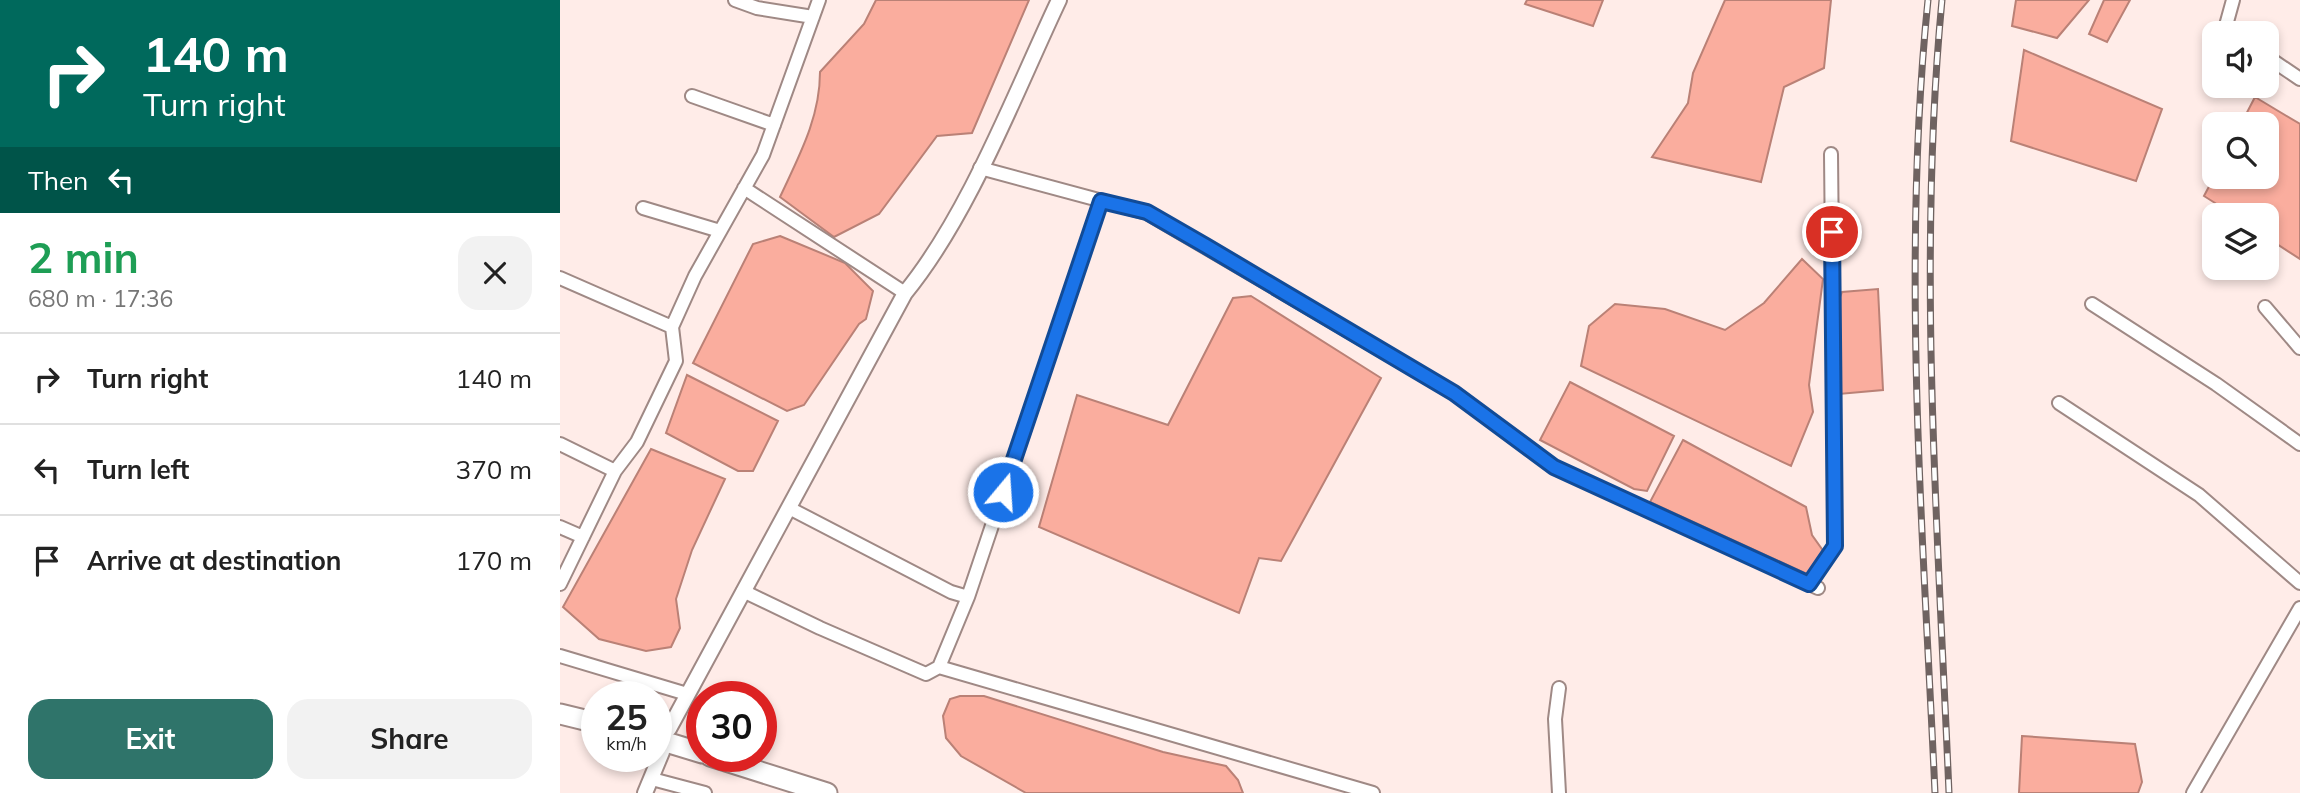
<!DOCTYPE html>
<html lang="en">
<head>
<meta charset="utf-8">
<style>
	body { margin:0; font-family:Mulish,sans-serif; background:#f2f2f2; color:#222; height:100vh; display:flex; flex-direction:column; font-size:26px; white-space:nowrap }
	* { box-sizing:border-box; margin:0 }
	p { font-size:23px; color:#767676 }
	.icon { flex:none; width:38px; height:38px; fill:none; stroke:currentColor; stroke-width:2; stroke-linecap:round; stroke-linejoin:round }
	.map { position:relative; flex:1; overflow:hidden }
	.details { display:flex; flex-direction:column; background:#fff; width:560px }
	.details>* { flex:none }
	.banner { background:#00695c; color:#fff; overflow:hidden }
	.fabs { position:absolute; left:1642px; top:21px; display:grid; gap:14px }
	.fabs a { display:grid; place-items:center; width:77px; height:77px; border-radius:14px; background:#fff; box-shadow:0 4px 10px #0003; font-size:35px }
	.speed { position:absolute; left:21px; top:681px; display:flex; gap:14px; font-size:35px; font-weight:700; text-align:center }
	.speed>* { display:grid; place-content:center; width:91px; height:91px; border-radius:50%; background:#fff; box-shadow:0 4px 10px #0003; line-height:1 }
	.speed small { font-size:18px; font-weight:400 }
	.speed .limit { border:10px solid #d22; background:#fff; color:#111 }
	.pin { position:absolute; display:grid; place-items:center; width:60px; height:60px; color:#fff; margin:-30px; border:4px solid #fff; border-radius:50%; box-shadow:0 2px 7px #0007 }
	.me { position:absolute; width:77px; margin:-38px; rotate:18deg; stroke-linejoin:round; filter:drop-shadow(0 0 5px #0008) }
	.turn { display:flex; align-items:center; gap:24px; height:147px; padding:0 28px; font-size:32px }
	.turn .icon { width:91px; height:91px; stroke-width:2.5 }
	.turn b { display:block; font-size:49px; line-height:60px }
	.then { display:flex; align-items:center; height:66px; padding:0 28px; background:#0003; gap:14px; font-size:26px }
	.round { display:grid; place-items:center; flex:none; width:74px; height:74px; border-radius:21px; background:#f2f2f2 }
	.head { display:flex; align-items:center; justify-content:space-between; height:119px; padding:0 28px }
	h1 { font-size:42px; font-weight:700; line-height:52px; color:#1e9e55 }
	.action { display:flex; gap:14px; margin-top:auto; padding:14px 28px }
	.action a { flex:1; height:80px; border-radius:21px; background:#2f746a; color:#fff; font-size:28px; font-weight:700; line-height:80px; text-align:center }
	.action a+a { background:#f2f2f2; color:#222 }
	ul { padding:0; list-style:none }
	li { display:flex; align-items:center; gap:21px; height:91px; padding:0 28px; border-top:2px solid #e0e0e0 }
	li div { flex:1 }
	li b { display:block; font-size:26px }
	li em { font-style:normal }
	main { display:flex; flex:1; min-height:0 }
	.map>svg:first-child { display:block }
	.water { fill:#faad9e; stroke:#ba8176; stroke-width:2 }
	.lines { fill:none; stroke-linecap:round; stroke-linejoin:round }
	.minor-casing { stroke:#9f8985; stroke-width:16 }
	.tertiary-casing { stroke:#9f8985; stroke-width:18 }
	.primary-casing { stroke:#9f8985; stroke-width:23 }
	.minor { stroke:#fff; stroke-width:12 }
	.tertiary { stroke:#fff; stroke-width:14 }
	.primary { stroke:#fff; stroke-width:19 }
	.rail-casing { stroke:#6f6361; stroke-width:7 }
	.rail { stroke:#fefefe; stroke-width:4.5; stroke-dasharray:13; stroke-linecap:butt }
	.route-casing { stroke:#114b97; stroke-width:18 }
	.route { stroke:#1a73e8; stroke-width:12 }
</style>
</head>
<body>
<main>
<section class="details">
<div class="banner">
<div class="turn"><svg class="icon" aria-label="right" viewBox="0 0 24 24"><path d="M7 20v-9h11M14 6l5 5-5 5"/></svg><div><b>140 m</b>Turn right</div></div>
<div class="then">Then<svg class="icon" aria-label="left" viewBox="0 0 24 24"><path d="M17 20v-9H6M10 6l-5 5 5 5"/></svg></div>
</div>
<div class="head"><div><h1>2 min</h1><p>680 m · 17:36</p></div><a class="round"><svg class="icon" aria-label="close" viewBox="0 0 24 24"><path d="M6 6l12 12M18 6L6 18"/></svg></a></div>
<ul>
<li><svg class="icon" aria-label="right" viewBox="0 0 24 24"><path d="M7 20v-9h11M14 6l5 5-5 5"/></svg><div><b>Turn right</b></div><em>140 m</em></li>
<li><svg class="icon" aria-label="left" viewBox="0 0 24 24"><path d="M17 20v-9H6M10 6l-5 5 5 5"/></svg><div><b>Turn left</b></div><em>370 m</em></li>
<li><svg class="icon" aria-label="arrive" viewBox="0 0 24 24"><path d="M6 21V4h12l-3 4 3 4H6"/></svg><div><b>Arrive at destination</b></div><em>170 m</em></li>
</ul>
<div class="action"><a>Exit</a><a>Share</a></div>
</section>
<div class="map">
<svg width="1740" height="793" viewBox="0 0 1740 793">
	<rect width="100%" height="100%" fill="#ffece8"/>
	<!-- water -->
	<path class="water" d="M316,0H469L412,133L377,136L319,214L274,237L220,197C239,156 260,118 260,72L304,24Z
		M967,0H1043L1033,26L965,4Z
		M1165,0H1271L1264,68L1224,87L1201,182L1092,157L1128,103L1133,73Z
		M1456,0H1529L1497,38L1452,26Z
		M1544,0H1570L1547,42L1529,34Z
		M1464,50L1602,109L1576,181L1451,141Z
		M1695,97L1740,124V259L1706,237V215H1674L1644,196L1654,177H1706V124H1681Z
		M220,236L285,263L313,291L306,319L299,324L244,405L227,411L133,363L193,244Z
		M1242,259L1263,279L1249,385L1253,412L1231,466L1021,366L1029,326L1055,304L1105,309L1165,330L1204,303Z
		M1318,289L1323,390L1279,394L1268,326L1282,292Z
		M691,296L821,378L721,561L699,558L679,613L479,527L517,395L608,425L673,298Z
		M127,375L218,421L193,471H178L106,433Z
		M1010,382L1114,436L1087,491L1074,489L980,440Z
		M1123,440L1246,507L1252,535L1264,552L1247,574L1090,502Z
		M91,449L165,479L132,550L116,599L120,628L111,647L86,651L39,639L3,607Z
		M400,696H424L603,752L666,766L678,780L683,793H466L401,756L386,738L383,716L390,699Z
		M1462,736L1575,744L1582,782L1578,793H1459Z"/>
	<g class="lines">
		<defs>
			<path id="minor" d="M175,0L197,8L253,17
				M1672,33L1665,29L1673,0
				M1706,56L1740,79
				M132,96L214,125
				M420,168L587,213L894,393L994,467L1258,588
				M184,188L345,293
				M83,208L160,231
				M0,278L112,327
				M1532,304L1656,384L1740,444
				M1705,307L1740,348
				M1499,403L1639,495L1740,583
				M0,444L55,471
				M229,508L391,592L408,597
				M0,527L23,537
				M0,584L55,471L77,442L116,361L112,327L135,276L203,155L259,0
				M1249,584L1275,546L1271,154
				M183,591L260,628L366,674L379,667L813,793
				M0,656L127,694
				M379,667L408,597L541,201
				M999,688L995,719L999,793
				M92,779L145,793
				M1633,793L1740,608"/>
			<path id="tertiary" d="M109,729L345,293C409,215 455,93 499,0
				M85,793L102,752"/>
			<path id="primary" d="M0,714L37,723
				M96,739L142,753
				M150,756L267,793"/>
		</defs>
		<!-- minor casing -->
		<use href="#minor" class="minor-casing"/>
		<!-- tertiary casing -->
		<use href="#tertiary" class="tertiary-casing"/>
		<!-- primary casing -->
		<use href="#primary" class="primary-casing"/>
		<!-- minor -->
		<use href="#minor" class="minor"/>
		<!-- tertiary -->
		<use href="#tertiary" class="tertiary"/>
		<!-- primary -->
		<use href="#primary" class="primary"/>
		<defs>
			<path id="rail" d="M1368,0C1341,263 1363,529 1375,793
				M1382,0C1357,263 1378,530 1389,793"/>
		</defs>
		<!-- rail casing -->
		<use href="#rail" class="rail-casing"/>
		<!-- rail -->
		<use href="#rail" class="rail"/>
	</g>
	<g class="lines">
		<defs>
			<path id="route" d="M443,492L541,201L587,212L646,246L894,393L994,467L1249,584L1275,546L1272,232"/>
		</defs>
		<!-- route casing -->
		<use href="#route" class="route-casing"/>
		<!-- route -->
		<use href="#route" class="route"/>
	</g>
</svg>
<div class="fabs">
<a><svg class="icon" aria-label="sound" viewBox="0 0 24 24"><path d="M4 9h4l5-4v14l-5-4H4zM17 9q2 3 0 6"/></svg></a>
<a><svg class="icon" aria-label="search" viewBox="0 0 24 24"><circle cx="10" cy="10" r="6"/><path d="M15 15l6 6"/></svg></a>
<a><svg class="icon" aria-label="layers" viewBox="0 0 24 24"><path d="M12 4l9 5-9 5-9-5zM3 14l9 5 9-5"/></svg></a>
</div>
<div class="speed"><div>25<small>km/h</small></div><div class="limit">30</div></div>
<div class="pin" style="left:1272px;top:232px;background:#d93025"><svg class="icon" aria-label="arrive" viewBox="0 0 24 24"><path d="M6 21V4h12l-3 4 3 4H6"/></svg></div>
<svg class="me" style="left:443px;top:492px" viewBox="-20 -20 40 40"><circle r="17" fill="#1a73e8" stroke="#fff" stroke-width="3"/><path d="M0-11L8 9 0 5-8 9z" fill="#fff"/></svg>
</div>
</main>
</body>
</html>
